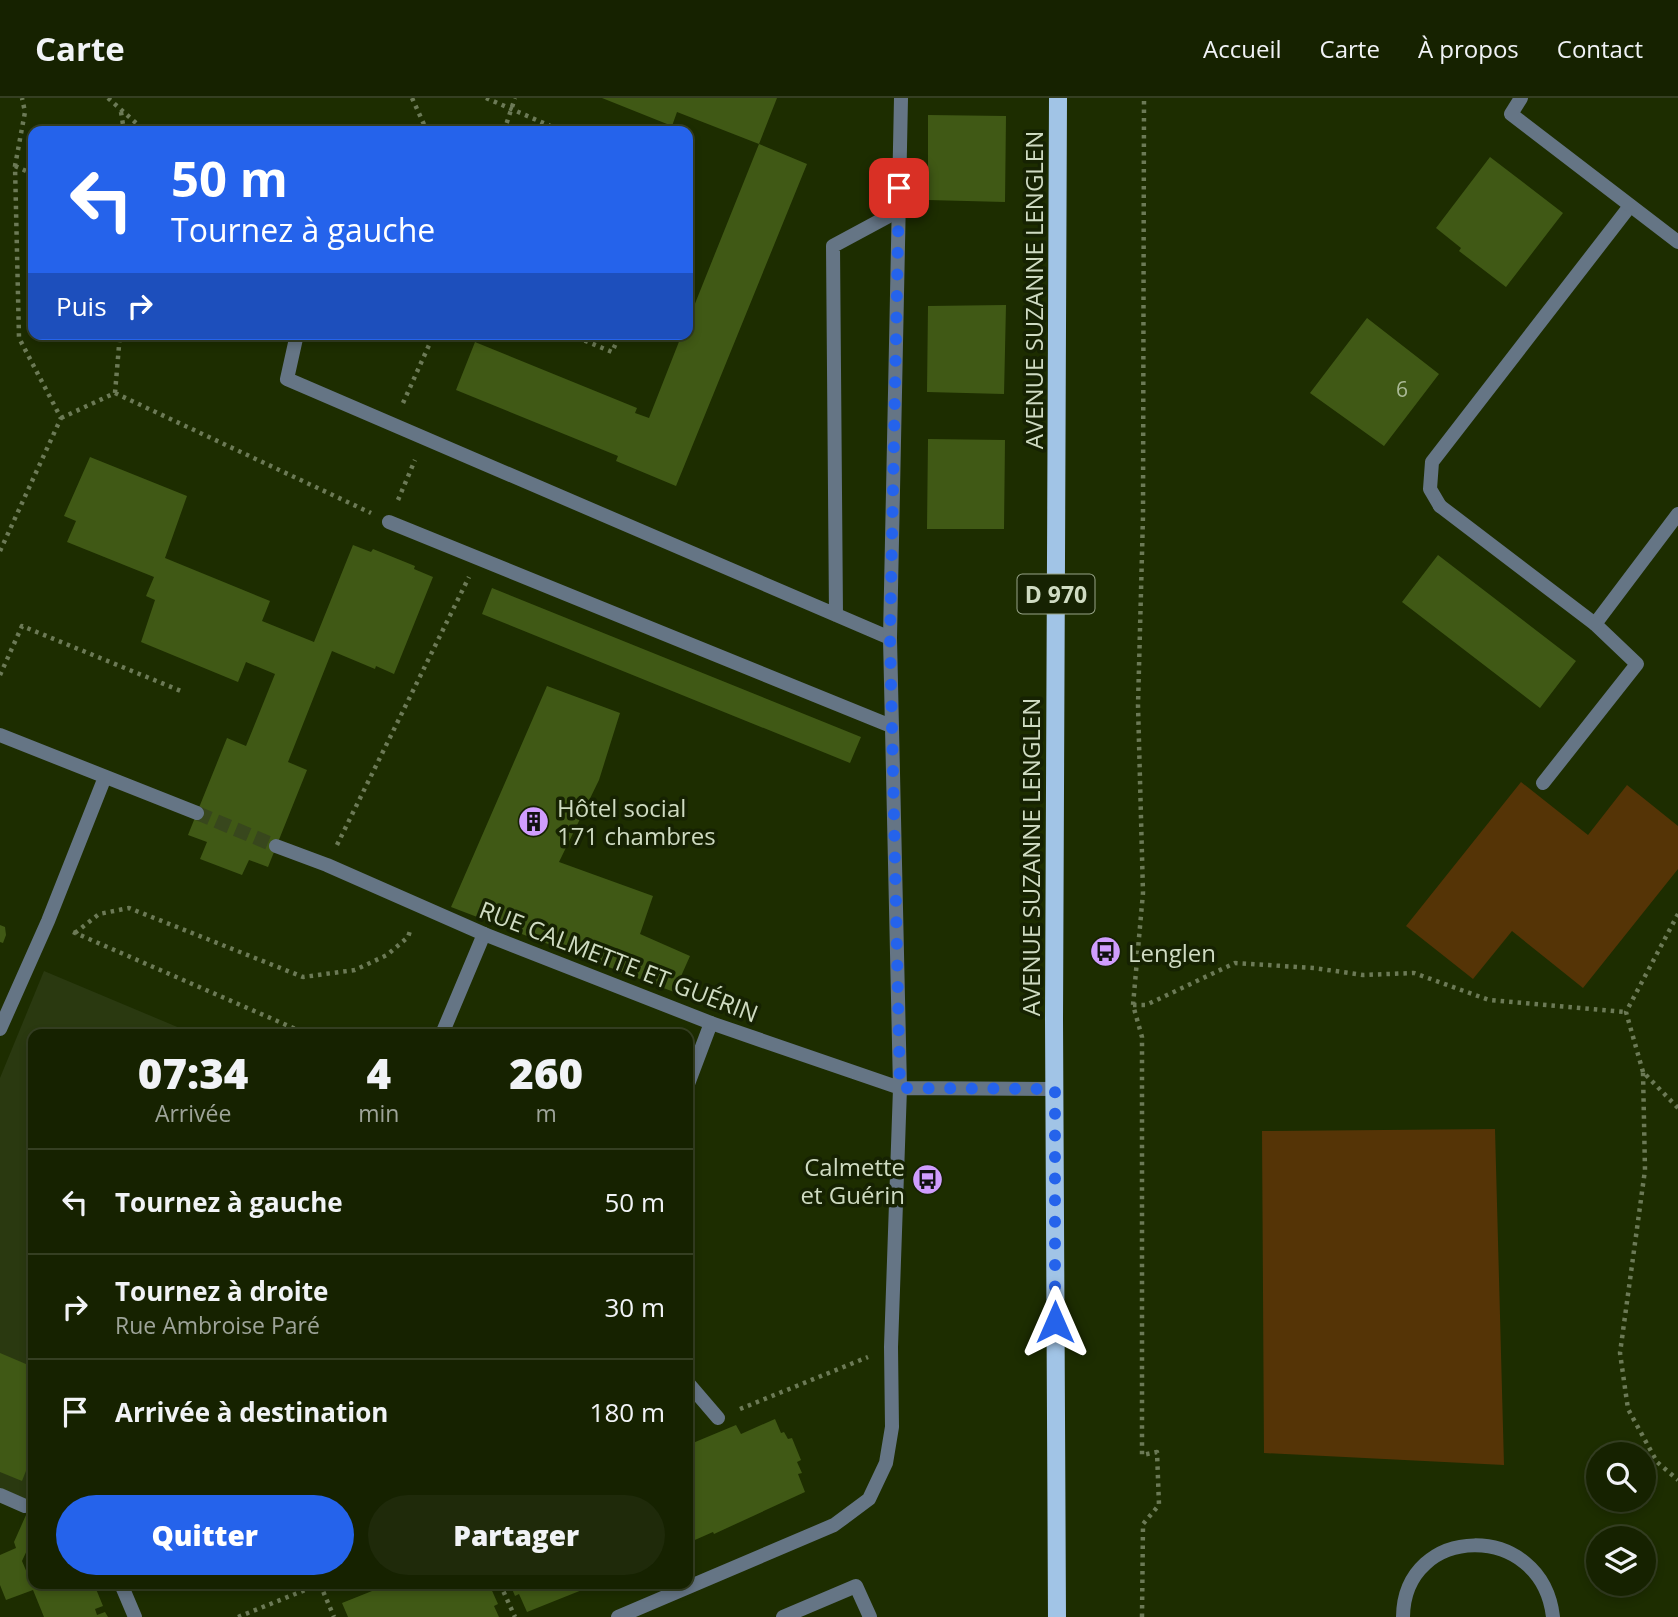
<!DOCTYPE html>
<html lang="fr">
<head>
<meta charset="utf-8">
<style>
	body { margin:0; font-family:"Open Sans",sans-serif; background:#1f2a0a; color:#f1f3f6; height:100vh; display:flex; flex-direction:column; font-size:26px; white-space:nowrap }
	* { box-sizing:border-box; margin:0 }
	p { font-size:23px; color:#9ea499 }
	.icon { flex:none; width:38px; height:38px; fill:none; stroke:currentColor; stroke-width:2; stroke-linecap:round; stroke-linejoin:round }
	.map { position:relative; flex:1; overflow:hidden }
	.sheet { position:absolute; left:28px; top:931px; width:665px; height:560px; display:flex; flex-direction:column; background:#162200; border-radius:14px; box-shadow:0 4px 10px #0003,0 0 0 2px #353f22 }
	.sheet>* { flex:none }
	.top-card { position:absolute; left:28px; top:28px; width:665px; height:214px; border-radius:14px; box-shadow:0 4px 10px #0003,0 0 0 2px #353f22; background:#2563eb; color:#fff; overflow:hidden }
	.controls { position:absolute; left:1586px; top:1344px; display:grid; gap:14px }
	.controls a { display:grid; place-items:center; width:70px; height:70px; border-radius:50%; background:#162200; box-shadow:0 4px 10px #0003,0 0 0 2px #353f22; font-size:35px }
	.pin { position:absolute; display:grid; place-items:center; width:60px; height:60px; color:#fff; margin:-30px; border-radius:14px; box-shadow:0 4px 10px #0006 }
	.me { position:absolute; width:77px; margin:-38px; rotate:0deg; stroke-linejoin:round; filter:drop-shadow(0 0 5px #0008) }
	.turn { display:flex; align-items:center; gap:24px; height:147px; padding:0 28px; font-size:32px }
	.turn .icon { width:91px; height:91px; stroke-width:2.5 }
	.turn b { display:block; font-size:49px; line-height:60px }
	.then { display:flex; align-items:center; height:66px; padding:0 28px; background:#0003; gap:14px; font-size:26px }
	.eta { display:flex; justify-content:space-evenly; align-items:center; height:119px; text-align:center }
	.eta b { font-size:42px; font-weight:800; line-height:49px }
	.primary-button { display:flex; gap:14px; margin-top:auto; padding:14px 28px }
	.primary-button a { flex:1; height:80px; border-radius:42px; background:#2563eb; color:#fff; font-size:28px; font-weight:800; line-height:80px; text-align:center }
	.primary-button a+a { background:#1f2a0a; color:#f1f3f6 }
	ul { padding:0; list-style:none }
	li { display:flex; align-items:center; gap:21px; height:105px; padding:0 28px; border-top:2px solid #353f22 }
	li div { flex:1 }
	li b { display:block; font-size:26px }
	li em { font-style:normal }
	header { display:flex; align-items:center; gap:42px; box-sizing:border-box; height:98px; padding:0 35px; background:#162200; border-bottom:2px solid #353f22 }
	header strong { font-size:33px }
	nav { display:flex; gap:38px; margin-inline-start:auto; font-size:24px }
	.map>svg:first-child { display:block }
	.built { fill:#2a3910 }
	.green { fill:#553406 }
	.building { fill:#405915 }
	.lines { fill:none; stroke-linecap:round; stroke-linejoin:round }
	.street-tunnel { stroke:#38471d; stroke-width:14; stroke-dasharray:14 7; stroke-linecap:butt }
	.path { stroke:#6c7a56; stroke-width:4.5; stroke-dasharray:3.5 5; stroke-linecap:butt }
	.lane { stroke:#657585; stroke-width:14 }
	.street { stroke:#657585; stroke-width:14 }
	.primary { stroke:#a1c4e6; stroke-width:18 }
	.route { stroke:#2563eb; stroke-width:12; stroke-dasharray:0 21.6 }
	.labels { text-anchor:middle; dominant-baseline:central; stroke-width:7; stroke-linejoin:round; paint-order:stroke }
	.number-label { font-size:21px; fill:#abba97 }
	.shield { fill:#162202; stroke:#98a488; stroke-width:2 }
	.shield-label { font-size:23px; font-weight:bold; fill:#cfdbc2 }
	.street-label { font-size:24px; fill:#cfdbc2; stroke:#162202 }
	.poi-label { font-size:24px; fill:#cfdbc2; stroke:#162202; text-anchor:start }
</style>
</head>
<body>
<header>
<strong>Carte</strong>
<nav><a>Accueil</a><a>Carte</a><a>À propos</a><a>Contact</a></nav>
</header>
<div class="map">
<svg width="1678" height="1519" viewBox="0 0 1678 1519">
	<rect width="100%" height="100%" fill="#1d2d00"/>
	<!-- built -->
	<path class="built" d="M44,873L194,936H33V1404L0,1390V980Z"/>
	<!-- green -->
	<path class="green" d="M1521,684L1588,737L1627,687L1678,728V771L1583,890L1512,833L1473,881L1406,828Z
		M1495,1031L1504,1367L1264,1355L1262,1033Z"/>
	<!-- building -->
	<path class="building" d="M602,0H777L759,46L807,66L676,388L616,363L618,358L456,292L475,244L637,310L635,315L649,320L682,236H688V223L759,46L677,14L672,28Z
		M928,17L1006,18L1005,104L928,102Z
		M1490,59L1563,115L1506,189L1459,153L1461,150L1436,130Z
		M1006,207L1004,296L927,294L928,208Z
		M1367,220L1439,276L1384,348L1310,295Z
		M928,341L1005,342L1004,431H927Z
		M90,359L187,398L165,460L270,503L262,523L314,544L353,447L371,454L373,451L415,468L414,471L433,479L394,576L376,568L375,571L332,553L288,664L307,672L268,769L249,762L242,777L200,761L207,744L188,737L227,640L246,648L275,576L246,564L238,584L141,544L155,502L146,498L154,479L67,444L76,423L64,418Z
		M1438,457L1576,563L1540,610L1402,504Z
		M492,490L861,639L850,665L482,516Z
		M547,588L620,615L599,682L559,764L653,798L640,836L690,858L674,894L451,809Z
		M0,827L5,829L6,837L3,845L0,844Z
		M0,1255L33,1269V1355L22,1383L0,1374Z
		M775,1321L781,1335L784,1334L788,1341L792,1340L801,1362L797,1364L802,1375L798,1376L805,1394L714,1436L713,1434L688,1445V1347L736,1327L741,1336Z
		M26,1417L33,1420V1450L29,1448L22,1463L33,1489L41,1486H84L86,1490L94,1486L103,1508L95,1511L97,1517L105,1514L108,1519H44L33,1492L6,1502L0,1487V1457L16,1450L14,1444Z
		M375,1486H489L498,1506L494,1508L499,1519H348L342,1505L377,1491Z
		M510,1486H597L527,1514L519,1496L515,1498Z"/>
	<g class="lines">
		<!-- street-tunnel -->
		<path class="street-tunnel" d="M197,715L276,748"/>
		<!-- path -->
		<path class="path" d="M108,0L145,33
			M412,0L427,33
			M486,0L562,33
			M121,14L124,33
			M504,33L515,0
			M15,68L33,76
			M688,92V93
			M569,236L612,254L620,236
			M115,295L371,415
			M403,305L434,236
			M61,320L115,295L120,236
			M398,402L415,362
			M0,453L61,320L19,240L15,68L25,14L22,0
			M0,577L22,528L181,593
			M337,747L469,479
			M73,834L307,936
			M75,835L99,816L129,810L303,879L355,872L387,857L408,839L411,830
			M1133,907H1146L1235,865L1314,870L1363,877L1414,875L1489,902L1626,914
			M1643,974L1626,914L1678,816
			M1678,1010L1643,974L1645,1072L1620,1255L1628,1311L1657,1364L1678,1382
			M740,1311L868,1259
			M320,1486L334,1519
			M500,1486L515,1519
			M238,1519L320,1486
			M1142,1519L1143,1426L1159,1407L1157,1354L1142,1357V939L1133,907L1143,795L1138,607L1143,418L1144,0"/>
		<!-- lane -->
		<path class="lane" d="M297,236L287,281L890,540
			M1440,408L1430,391L1432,364L1630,108
			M836,517L833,148L898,113
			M1543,685L1637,566L1595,526
			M442,936L484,836
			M688,986L711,925
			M688,1285L718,1320
			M783,1519L856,1488L870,1519"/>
		<!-- street -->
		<path class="street" d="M1521,0L1511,16L1678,144
			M1440,408L1595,526L1678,416
			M389,424L891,628
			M0,637L197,715
			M276,748L327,767L484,836L711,925L900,990L1055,991
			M0,931L48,823L105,679
			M0,1397L25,1408
			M121,1486L135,1519
			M618,1519L834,1427L869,1401L886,1365L892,1329L891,1249L900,990L890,540L901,0
			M1403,1519C1404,1425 1542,1422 1553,1519"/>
		<!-- primary -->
		<path class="primary" d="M1057,1519L1054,921L1058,0"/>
	</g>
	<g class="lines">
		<!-- route -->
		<path class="route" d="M899,90L890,540L900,990L1055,991V1224"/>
	</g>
	<!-- icons -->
	<defs>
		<symbol id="building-disc" viewBox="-11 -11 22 22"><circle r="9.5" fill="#d09dfe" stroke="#162202"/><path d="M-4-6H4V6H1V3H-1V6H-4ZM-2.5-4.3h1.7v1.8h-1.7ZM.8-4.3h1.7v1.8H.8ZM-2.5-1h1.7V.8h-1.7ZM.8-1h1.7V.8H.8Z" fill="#111"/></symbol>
		<symbol id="bus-disc" viewBox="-11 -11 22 22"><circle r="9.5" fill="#d09dfe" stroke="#162202"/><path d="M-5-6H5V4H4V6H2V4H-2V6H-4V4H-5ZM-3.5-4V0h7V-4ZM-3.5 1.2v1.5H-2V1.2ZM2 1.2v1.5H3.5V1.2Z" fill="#111"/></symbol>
	</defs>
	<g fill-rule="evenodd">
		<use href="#building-disc" x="516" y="706" width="35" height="35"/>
		<use href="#bus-disc" x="1088" y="836" width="35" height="35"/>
		<use href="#bus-disc" x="910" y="1064" width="35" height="35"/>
	</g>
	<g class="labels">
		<!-- number labels -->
		<g class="number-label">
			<text x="1402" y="291">6</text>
		</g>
		<!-- shield labels -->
		<rect class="shield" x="1017.5" y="476.5" width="77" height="39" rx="5"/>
		<g class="shield-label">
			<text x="1056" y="496">D 970</text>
		</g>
		<!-- street labels -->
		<g class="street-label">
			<text transform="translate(1033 192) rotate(-90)">AVENUE SUZANNE LENGLEN</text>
			<text transform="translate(1030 759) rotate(-90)">AVENUE SUZANNE LENGLEN</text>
			<text transform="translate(619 863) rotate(21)">RUE CALMETTE ET GUÉRIN</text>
		</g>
		<!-- poi labels -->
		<g class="poi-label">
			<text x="557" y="709">Hôtel social<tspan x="557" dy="28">171 chambres</tspan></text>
			<text x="1128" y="854">Lenglen</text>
			<text x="905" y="1068" text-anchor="end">Calmette<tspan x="905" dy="28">et Guérin</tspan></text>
		</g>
	</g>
</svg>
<div class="controls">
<a><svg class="icon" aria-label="search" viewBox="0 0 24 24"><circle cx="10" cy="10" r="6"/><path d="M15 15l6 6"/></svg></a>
<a><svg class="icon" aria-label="layers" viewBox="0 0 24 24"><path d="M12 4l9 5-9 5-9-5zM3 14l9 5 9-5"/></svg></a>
</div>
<div class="pin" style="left:899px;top:90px;background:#d93025"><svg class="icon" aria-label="arrive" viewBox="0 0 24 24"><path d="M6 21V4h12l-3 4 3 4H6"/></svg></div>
<svg class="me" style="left:1055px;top:1224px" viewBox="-20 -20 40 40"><path d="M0-17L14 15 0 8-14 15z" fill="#2563eb" stroke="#fff" stroke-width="4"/></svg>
<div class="top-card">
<div class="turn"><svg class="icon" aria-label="left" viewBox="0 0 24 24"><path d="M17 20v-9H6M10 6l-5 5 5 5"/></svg><div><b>50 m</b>Tournez à gauche</div></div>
<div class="then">Puis<svg class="icon" aria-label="right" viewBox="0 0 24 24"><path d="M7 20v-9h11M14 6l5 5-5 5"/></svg></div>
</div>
<section class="sheet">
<div class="eta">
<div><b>07:34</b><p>Arrivée</p></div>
<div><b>4</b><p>min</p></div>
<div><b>260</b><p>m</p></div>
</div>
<ul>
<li><svg class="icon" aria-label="left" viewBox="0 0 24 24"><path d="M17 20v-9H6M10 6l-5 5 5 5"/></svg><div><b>Tournez à gauche</b></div><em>50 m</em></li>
<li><svg class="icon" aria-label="right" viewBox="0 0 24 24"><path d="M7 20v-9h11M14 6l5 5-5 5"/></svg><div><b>Tournez à droite</b><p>Rue Ambroise Paré</p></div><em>30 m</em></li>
<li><svg class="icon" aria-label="arrive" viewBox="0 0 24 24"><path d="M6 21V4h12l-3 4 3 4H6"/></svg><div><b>Arrivée à destination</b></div><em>180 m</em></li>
</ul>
<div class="primary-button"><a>Quitter</a><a>Partager</a></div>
</section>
</div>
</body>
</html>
